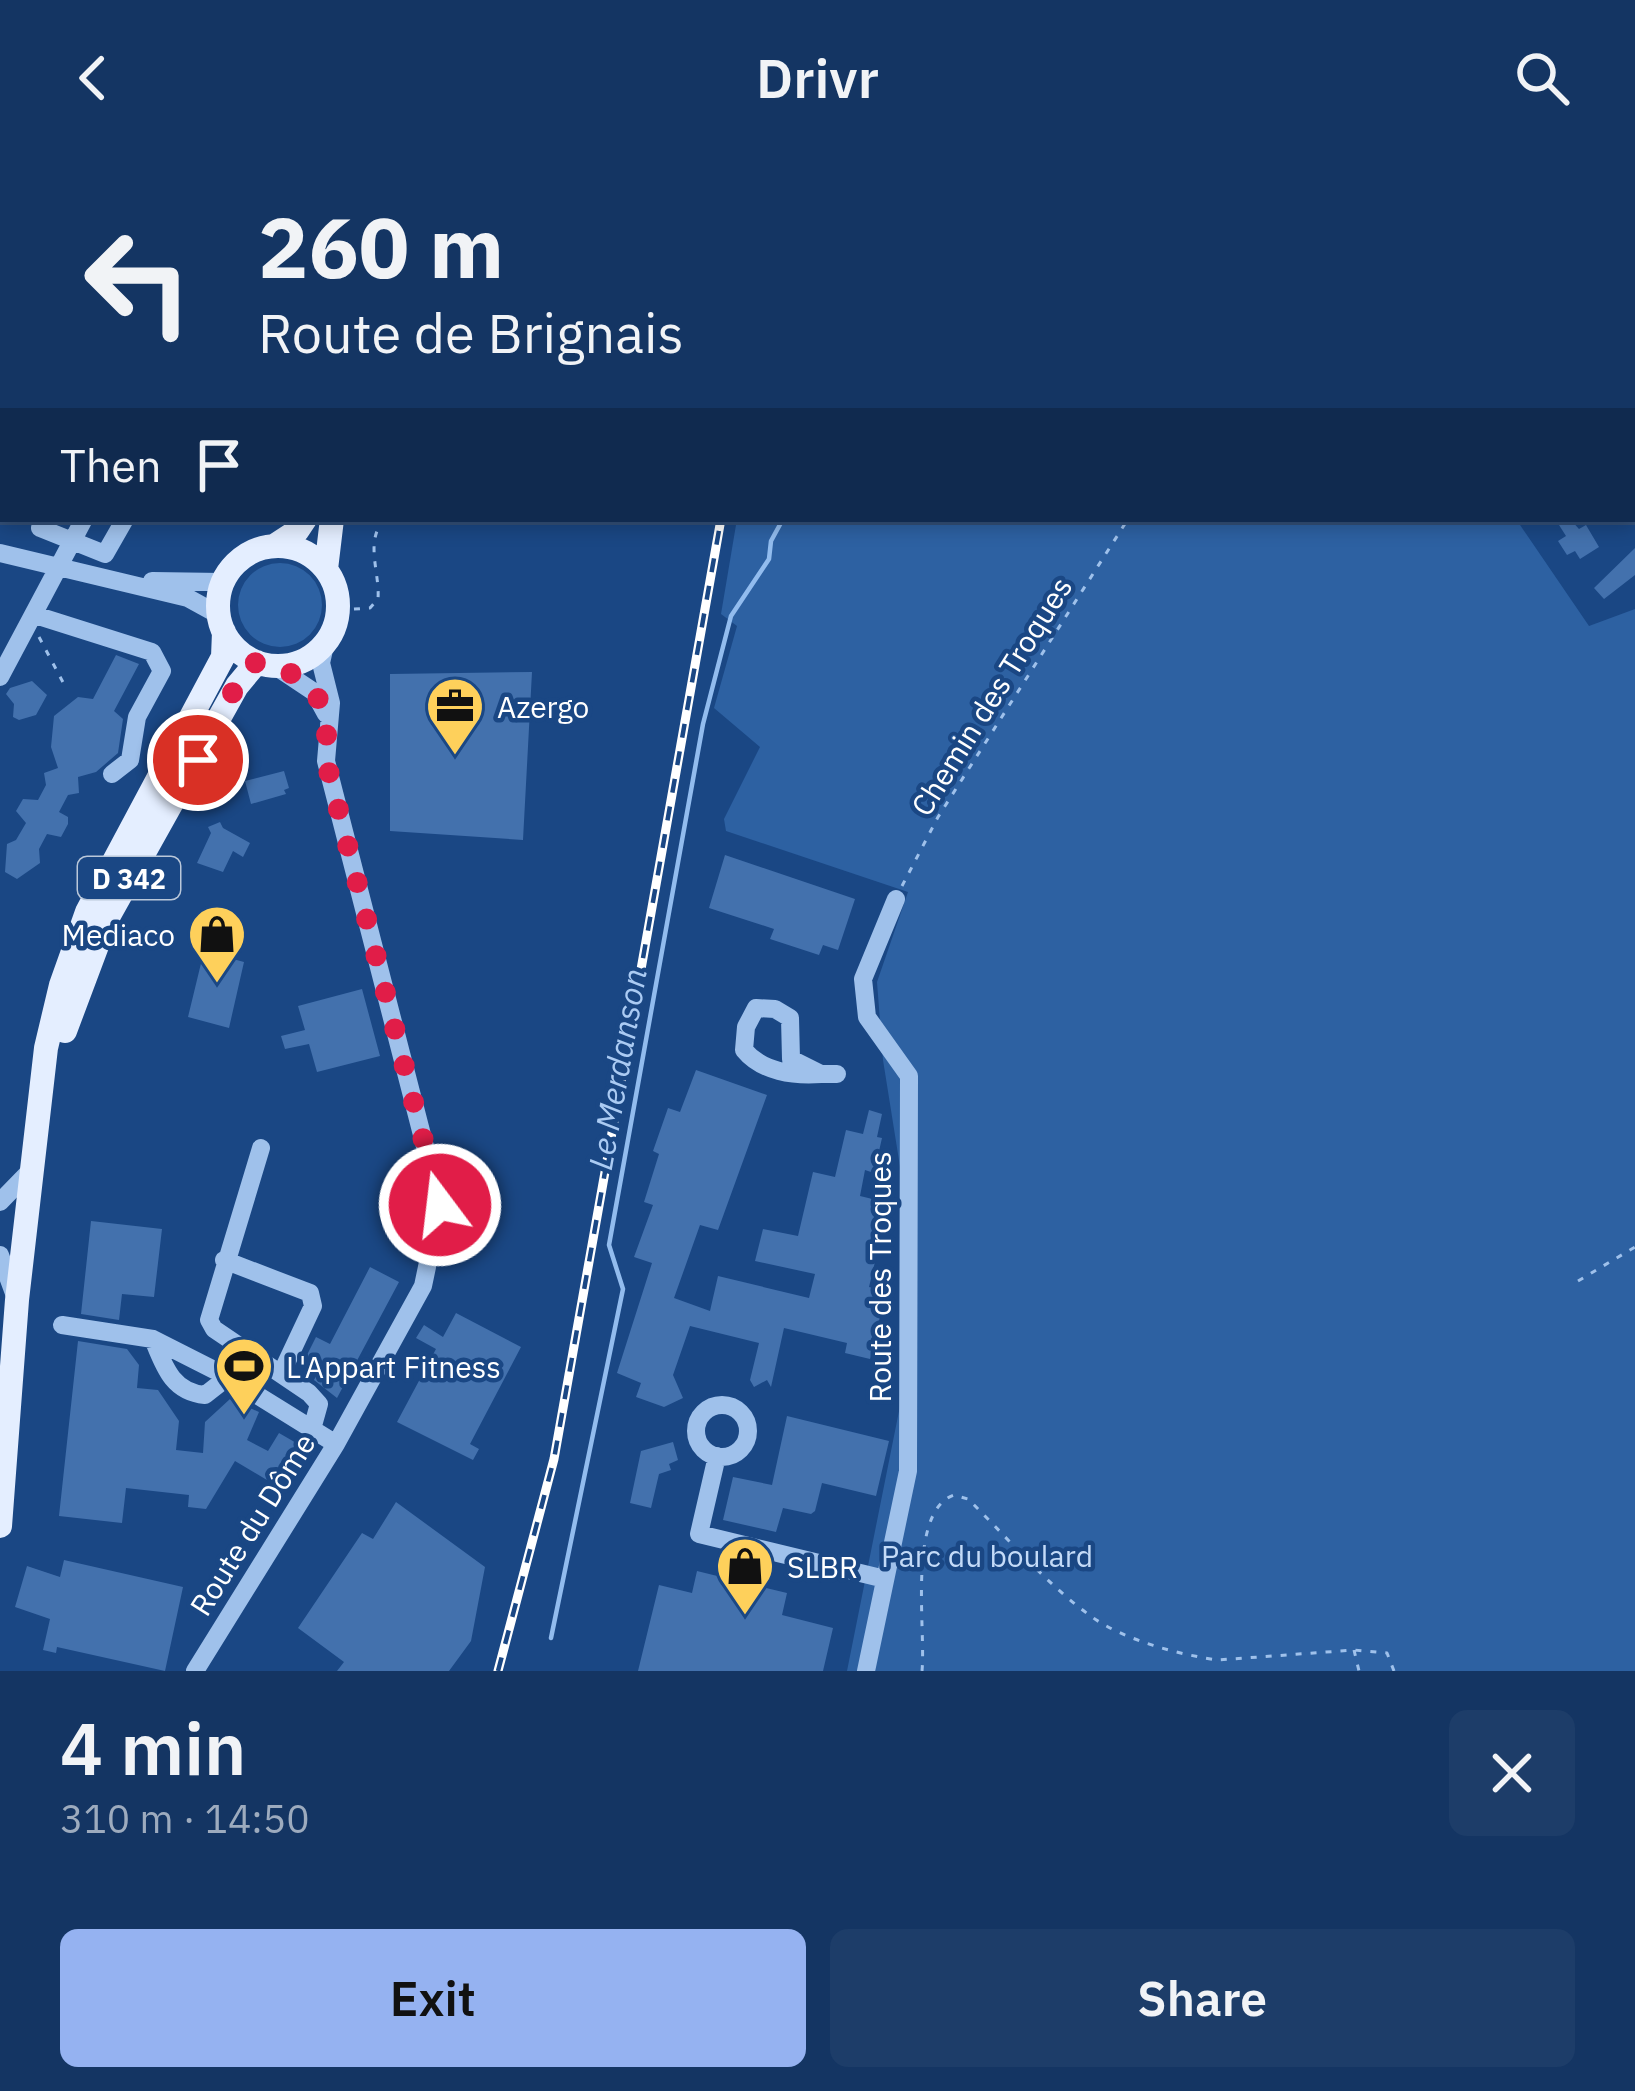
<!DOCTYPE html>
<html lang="en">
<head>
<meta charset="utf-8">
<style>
	body { margin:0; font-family:"IBM Plex Sans",sans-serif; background:#1d3d69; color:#f1f3f6; height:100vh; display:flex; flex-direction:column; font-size:45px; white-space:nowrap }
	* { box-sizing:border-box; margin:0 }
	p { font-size:39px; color:#9dabbe }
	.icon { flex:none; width:66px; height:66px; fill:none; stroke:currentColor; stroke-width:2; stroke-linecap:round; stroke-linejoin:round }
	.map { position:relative; height:1515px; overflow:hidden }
	.sheet { display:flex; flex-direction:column; background:#143563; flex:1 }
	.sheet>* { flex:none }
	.top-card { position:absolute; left:0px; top:0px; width:1635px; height:366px; box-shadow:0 6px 18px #0003,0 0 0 3px #335078; background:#143563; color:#f1f3f6; overflow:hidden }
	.pin { position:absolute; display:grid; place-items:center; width:102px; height:102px; color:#fff; margin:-51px; border:6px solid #fff; border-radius:50%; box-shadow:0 3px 12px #0007 }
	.me { position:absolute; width:132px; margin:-66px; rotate:345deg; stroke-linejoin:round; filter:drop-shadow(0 0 9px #0008) }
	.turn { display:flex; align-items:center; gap:42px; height:252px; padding:0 60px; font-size:54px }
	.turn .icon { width:156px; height:156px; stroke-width:2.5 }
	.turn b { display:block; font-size:84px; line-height:102px }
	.then { display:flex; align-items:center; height:114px; padding:0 60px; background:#0003; gap:24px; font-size:45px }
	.round { display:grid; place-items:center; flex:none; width:126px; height:126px; border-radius:18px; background:#1d3d69 }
	.head { display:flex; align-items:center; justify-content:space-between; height:204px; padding:0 60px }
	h1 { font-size:72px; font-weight:600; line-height:90px }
	.cta { display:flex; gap:24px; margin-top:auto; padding:24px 60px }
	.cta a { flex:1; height:138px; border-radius:18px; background:#95b2f1; color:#111; font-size:48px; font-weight:600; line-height:138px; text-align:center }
	.cta a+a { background:#1d3d69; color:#f1f3f6 }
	header { display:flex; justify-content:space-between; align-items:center; height:156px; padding:0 60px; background:#143563; font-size:54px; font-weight:600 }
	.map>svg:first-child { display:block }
	.green { fill:#2d61a2 }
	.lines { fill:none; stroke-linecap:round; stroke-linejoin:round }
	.stream { stroke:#92bcee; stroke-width:4.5 }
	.building { fill:#4371ad }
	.path { stroke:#9fc1eb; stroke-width:3; stroke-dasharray:6 9; stroke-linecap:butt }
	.minor { stroke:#9fc1eb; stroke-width:18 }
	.major { stroke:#e4eeff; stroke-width:24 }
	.rail-casing { stroke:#fff; stroke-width:9 }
	.rail { stroke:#1a4784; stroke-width:4.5; stroke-dasharray:14; stroke-linecap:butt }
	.route { stroke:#e11d48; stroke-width:21; stroke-dasharray:0 37.8 }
	.labels { text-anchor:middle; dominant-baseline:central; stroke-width:9; stroke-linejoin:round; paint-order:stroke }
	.shield { fill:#1a4784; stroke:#bac8da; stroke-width:3 }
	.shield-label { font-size:27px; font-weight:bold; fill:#fff }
	.street-label { font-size:30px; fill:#fff; stroke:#1a4784 }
	.poi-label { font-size:30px; fill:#fff; stroke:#1a4784; text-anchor:start }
	.park-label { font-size:30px; fill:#c4dbf8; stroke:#1a4784 }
	.water-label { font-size:33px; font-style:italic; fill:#abcbf3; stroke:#1a4784 }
</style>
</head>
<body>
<header><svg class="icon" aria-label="back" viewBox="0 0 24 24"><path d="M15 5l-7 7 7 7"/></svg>Drivr<svg class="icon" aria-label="search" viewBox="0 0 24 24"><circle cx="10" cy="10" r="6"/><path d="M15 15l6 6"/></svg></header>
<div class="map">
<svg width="1635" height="1515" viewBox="0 0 1635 1515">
	<rect width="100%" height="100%" fill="#1a4784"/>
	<!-- green -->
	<path class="green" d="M737,363H1516L1589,470L1635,453V1515H847L910,1200L916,1111L883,904L877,826L908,736L726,675L724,663L760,591L714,552L737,470L721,458Z
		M238 449a42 42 0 1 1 84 0a42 42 0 1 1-84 0Z"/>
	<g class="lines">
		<!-- stream -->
		<path class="stream" d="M755,0V1
			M551,1482L623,1133L609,1089L703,568L731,460L769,403L771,385L783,363"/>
	</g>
	<!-- building -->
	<path class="building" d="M1570,363L1579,373L1586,369L1599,391L1580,403L1575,395L1567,399L1558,385L1566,380L1559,369Z
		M1635,392V419L1604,443L1594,432Z
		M116,499L139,508L114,555L123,563L118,597L96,616L78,621L79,637L68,639L59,656L68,661V668L61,681L47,678L39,693L40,707L17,723L5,716L7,688L16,684L26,667L16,655L23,643L38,644L46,629L44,617L58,612L51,591L54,560L78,541L93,543Z
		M532,516L523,684L390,675V518Z
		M32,525L47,539L36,559L19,564L13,561L14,548L6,538L10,532Z
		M284,615L289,632L284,634L286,638L251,648L245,625Z
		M220,666L223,672L250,687L243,701L233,695L223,716L197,707L211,677L208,671Z
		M725,699L855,743L838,794L823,789L819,799L770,783L774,773L709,752Z
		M204,795L244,806L229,872L188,861Z
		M362,833L380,900L317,916L309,888L285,893L281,880L305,874L298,850Z
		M696,914L767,939L718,1074L700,1069L674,1142L710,1155L718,1120L809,1142L815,1118L755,1105L763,1073L798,1080L813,1016L835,1021L846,974L863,978L869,954L882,958L877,981L882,982L874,1017L865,1014L860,1040L889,1047L869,1131L886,1135L870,1203L845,1197L847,1187L784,1172L771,1231L767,1224L754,1231L750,1224L759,1187L690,1170L673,1219L683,1242L664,1251L636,1241L641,1227L617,1217L652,1107L634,1101L653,1049L644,1046L659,998L653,995L668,952L680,956Z
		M91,1065L162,1073L154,1141L122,1138L119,1164L81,1158Z
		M370,1111L399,1126L337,1242L314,1224L321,1210L305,1203L316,1181L330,1188Z
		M456,1157L521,1191L470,1288L479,1293L473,1304L397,1266L436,1193L416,1182L424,1169L443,1181Z
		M78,1185L127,1193L139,1209L137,1232L158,1234L179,1265L176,1294L203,1297L205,1266L230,1243L259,1256L247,1284L268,1295L279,1277L298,1288L277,1330L235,1305L206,1353L188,1351L189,1339L126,1332L122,1367L59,1360Z
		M787,1260L889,1285L876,1340L822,1327L815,1355L811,1358L783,1352L776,1376L723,1364L733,1321L772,1329Z
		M673,1286L678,1304L669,1308L671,1314L659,1318L651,1352L630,1347L641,1295Z
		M396,1346L485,1411L471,1485L449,1515H337L344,1506L298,1472L362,1377L373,1383Z
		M64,1404L183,1431L165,1515L57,1491L56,1497L43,1494L50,1463L15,1451L27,1410L60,1421Z
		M697,1415L787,1437L782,1459L833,1472L823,1515H638L659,1429L692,1437Z"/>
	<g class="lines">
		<!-- path -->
		<path class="path" d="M831,3L836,0
			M0,106L3,111
			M0,172H3
			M339,454L370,452L378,443C380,416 364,384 385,363
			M39,481L66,532
			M902,730L938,661L1128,363
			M1578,1125L1635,1091
			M1354,1494L1359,1515
			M922,1515C926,1473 907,1355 954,1339L968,1343C1008,1382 1047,1429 1092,1461C1124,1484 1180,1499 1218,1504L1354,1494L1387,1497L1394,1515"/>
		<!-- minor -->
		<path class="minor" d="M1013,0L1015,3
			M74,3L76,0
			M1267,3V0
			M1365,3L1366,0
			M1563,3L1566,0
			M1632,8L1635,3
			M0,142L3,136
			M1632,281L1635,282
			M0,304L3,299
			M44,363L40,372L105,398L125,363
			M0,397L188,442L219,459
			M152,425L222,426
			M35,459L152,496L162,515L137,561L130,604L112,618
			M275,510L314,536L326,558
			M0,521L84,363
			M821,918C794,920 762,916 744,894L746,871L756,852L775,853L790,862L791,903L821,918H837
			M261,992L209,1164L214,1173L309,1237L319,1248L312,1273
			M0,1046L32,1013
			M0,1099L15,1140
			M224,1104L310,1137L313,1150L281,1218
			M62,1169L153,1183L228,1221L336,1288
			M153,1183C164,1210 172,1236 205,1239L228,1221
			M696 1275a26 26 0 1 1 52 0a26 26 0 1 1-52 0Z
			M717,1300L699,1378L885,1423
			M195,1515L336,1288L423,1130L440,1049L326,605L331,547L321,507L325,489
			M866,1515L908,1315L909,920L867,861L863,823L896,743"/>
		<!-- major -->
		<path class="major" d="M509,3L511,0
			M528,3L530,0
			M274,390L297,375L305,363
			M218 450a60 60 0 1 1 120 0a60 60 0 1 1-120 0Z
			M326,413L332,363
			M65,875L107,763L237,530L257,506
			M0,1370L17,1144L46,892L61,829L87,756L223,501L224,476"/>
		<defs>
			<path id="rail" d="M783,3L784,0
				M498,1515L554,1303L721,363"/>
		</defs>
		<!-- rail casing -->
		<use href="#rail" class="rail-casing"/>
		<!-- rail -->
		<use href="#rail" class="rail"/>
	</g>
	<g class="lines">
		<!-- route -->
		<path class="route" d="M198,604L236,530L256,506C318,519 330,547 326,605L440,1049"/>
	</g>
	<!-- icons -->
	<defs>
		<symbol id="office-pin" viewBox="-11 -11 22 30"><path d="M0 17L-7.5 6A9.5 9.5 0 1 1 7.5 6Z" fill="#fed05b" stroke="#1a4784"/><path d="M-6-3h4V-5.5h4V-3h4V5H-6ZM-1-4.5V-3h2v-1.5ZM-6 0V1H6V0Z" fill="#111"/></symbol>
		<symbol id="shop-pin" viewBox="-11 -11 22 30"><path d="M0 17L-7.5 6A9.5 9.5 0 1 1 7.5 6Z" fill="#fed05b" stroke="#1a4784"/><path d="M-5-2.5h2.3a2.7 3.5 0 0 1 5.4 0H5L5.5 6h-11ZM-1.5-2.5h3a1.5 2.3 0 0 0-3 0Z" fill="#111"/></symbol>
		<symbol id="stadium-pin" viewBox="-11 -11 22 30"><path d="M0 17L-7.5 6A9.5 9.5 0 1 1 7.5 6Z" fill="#fed05b" stroke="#1a4784"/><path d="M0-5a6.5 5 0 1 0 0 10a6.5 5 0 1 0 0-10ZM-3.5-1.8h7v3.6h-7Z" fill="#111"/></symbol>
	</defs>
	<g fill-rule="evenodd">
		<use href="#office-pin" x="422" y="517" width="66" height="90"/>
		<use href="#shop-pin" x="184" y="745" width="66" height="90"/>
		<use href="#stadium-pin" x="211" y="1177" width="66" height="90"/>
		<use href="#shop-pin" x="712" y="1377" width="66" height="90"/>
	</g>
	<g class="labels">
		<!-- shield labels -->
		<rect class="shield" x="78" y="701" width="102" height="42" rx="9"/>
		<g class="shield-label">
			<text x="129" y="722">D 342</text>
		</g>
		<!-- street labels -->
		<g class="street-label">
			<text transform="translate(991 540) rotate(-58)">Chemin des Troques</text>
			<text transform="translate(879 1121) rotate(-90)">Route des Troques</text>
			<text transform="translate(252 1368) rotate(-58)">Route du Dôme</text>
		</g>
		<!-- poi labels -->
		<g class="poi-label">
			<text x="497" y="550">Azergo</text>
			<text x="175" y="778" text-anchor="end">Mediaco</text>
			<text x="286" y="1210">L'Appart Fitness</text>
			<text x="787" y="1410">SLBR</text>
		</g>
		<!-- park labels -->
		<g class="park-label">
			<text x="987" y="1399">Parc du boulard</text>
		</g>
		<!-- water labels -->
		<g class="water-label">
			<text transform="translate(617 913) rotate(-80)">Le Merdanson</text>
		</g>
	</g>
</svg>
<div class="pin" style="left:198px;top:604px;background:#d93025"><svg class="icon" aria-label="arrive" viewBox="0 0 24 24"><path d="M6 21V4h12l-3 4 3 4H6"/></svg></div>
<svg class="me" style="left:440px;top:1049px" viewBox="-20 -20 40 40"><circle r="17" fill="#e11d48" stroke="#fff" stroke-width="3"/><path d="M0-11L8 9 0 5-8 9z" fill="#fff"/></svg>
<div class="top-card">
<div class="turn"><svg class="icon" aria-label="left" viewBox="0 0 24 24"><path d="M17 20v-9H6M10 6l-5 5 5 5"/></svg><div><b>260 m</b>Route de Brignais</div></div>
<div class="then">Then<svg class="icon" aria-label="arrive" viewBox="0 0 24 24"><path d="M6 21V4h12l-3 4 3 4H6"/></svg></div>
</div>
</div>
<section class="sheet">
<div class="head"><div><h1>4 min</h1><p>310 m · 14:50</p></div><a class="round"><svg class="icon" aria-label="close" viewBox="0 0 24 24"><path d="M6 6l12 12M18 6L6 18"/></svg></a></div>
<div class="cta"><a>Exit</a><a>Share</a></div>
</section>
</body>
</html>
